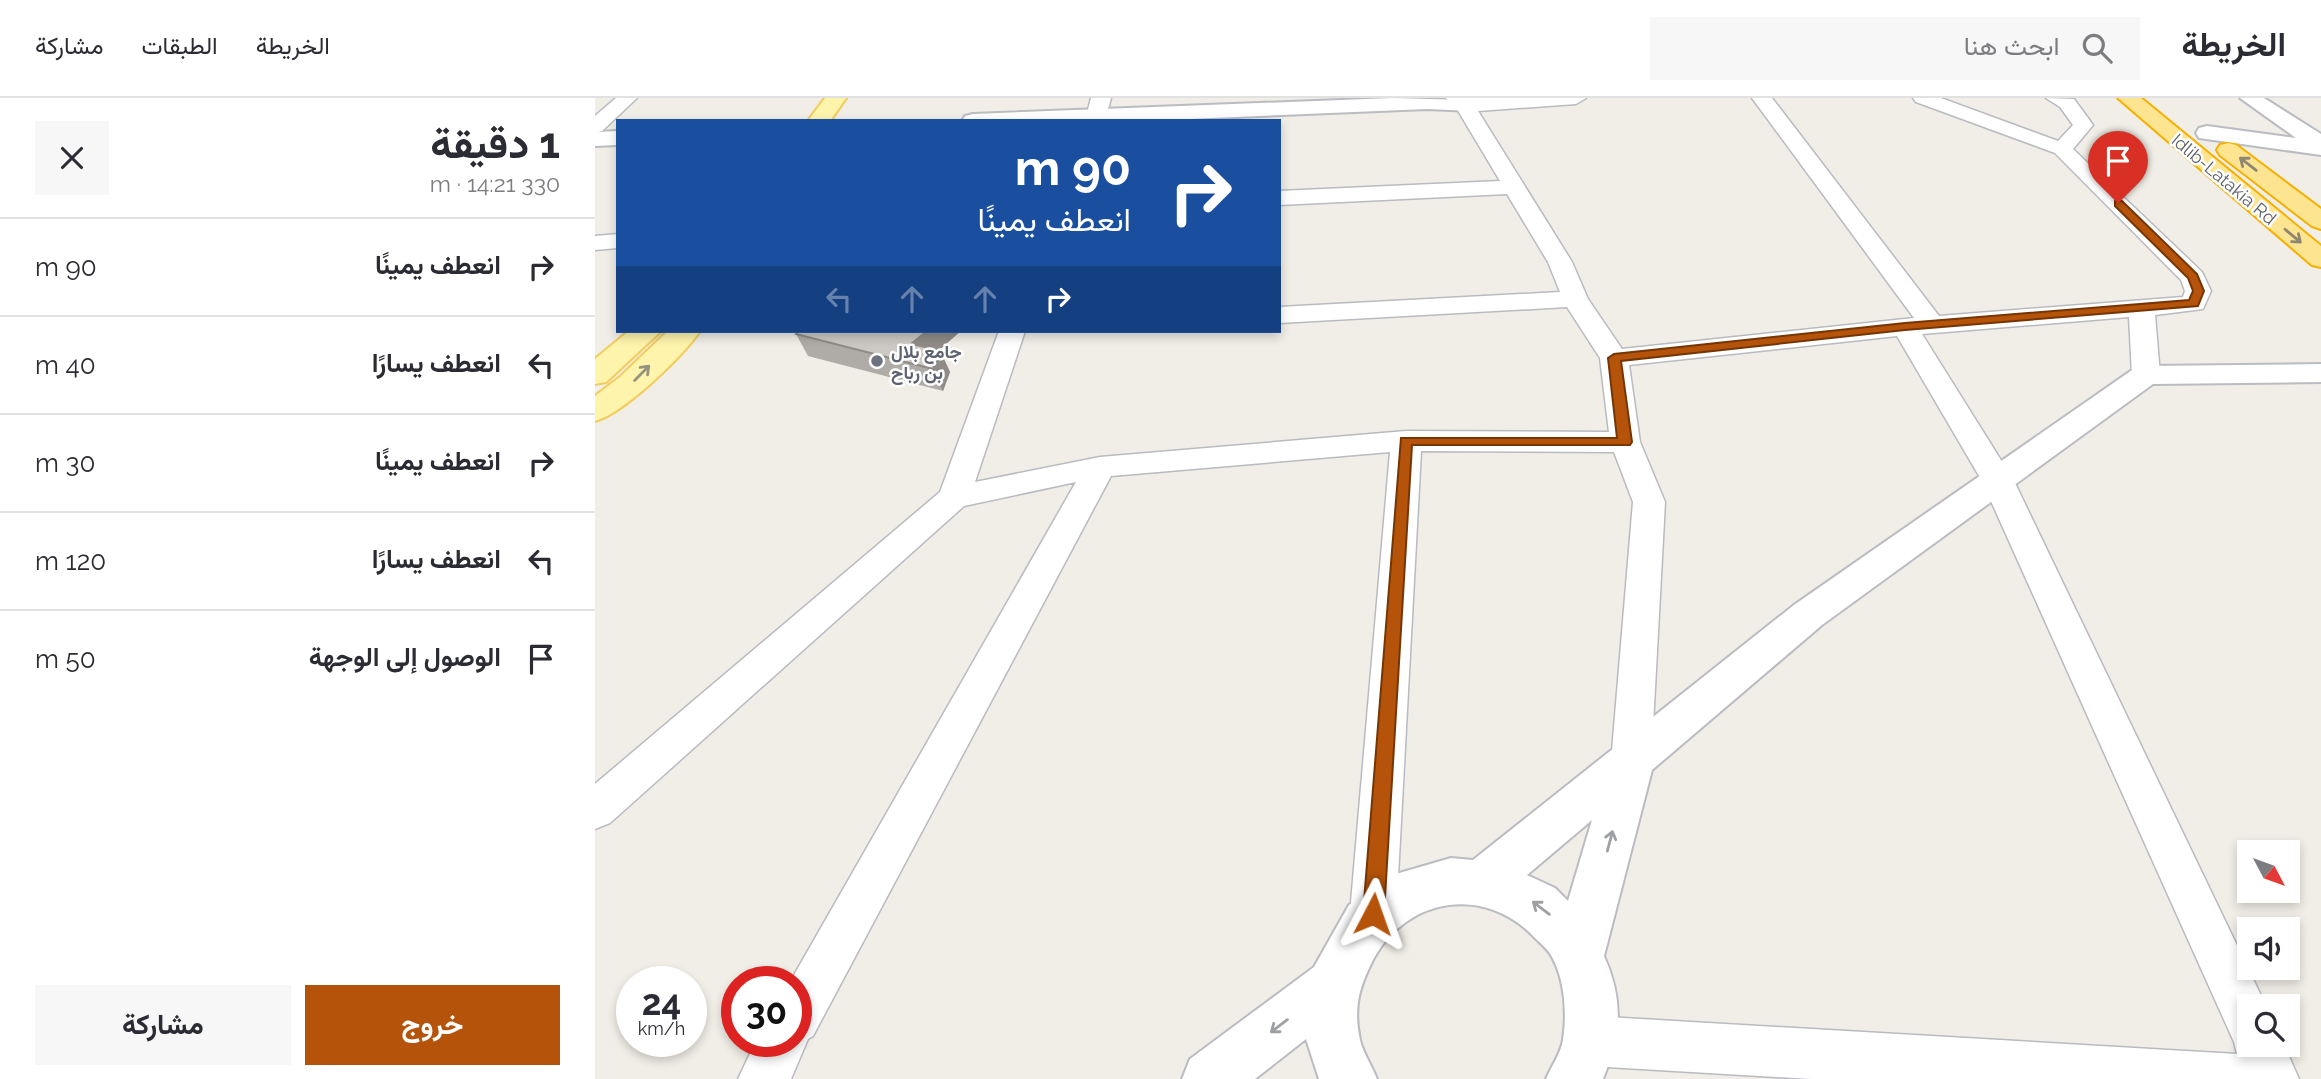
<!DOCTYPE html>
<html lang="ar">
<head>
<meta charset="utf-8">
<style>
	body { margin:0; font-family:Raleway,Vazirmatn,sans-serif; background:#f7f7f7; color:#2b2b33; direction:rtl; height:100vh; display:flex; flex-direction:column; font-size:26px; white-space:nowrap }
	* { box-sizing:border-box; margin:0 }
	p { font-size:23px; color:#7c7c81 }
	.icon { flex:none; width:38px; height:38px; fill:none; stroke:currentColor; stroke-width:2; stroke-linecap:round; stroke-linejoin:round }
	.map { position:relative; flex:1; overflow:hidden; direction:ltr }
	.sheet { display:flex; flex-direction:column; background:#fff; width:595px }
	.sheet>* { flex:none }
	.banner { position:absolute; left:21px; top:21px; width:665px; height:214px; border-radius:0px; box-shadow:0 4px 10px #0003; direction:rtl; background:#1a4fa0; color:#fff; overflow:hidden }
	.needle { width:46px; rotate:131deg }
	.fabs { position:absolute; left:1642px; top:742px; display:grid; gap:14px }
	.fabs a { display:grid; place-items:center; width:63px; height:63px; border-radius:0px; background:#fff; box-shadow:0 4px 10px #0003; font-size:35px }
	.speed { position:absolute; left:21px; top:868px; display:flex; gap:14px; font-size:35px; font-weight:700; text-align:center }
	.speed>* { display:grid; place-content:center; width:91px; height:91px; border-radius:50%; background:#fff; box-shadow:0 4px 10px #0003; line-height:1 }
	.speed small { font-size:18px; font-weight:400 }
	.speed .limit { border:10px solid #d22; background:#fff; color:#111 }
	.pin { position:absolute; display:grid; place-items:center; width:60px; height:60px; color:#fff; margin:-72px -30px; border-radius:50% 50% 50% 0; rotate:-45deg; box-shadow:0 0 7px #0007 }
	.pin .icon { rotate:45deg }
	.me { position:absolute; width:77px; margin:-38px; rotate:4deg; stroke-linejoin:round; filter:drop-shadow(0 0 5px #0008) }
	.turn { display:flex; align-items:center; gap:24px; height:147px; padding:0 35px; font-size:32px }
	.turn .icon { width:91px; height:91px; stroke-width:2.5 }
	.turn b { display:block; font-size:49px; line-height:60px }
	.lanes { display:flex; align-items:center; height:66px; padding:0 35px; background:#0003; justify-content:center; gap:35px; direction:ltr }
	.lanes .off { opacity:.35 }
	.round { display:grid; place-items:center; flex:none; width:74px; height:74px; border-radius:0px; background:#f7f7f7 }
	.headline { display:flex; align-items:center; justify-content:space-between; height:119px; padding:0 35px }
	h1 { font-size:42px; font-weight:700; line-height:52px }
	.button { display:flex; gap:14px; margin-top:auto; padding:14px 35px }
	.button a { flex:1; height:80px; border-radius:0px; background:#b45309; color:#fff; font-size:28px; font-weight:700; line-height:80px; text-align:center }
	.button a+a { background:#f7f7f7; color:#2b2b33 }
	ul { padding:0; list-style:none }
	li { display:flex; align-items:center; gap:21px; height:98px; padding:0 35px; border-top:2px solid #e1e1e2 }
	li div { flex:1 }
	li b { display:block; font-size:26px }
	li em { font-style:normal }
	header { display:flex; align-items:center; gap:42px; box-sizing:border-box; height:98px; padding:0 35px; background:#fff; border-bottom:2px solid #e1e1e2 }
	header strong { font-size:33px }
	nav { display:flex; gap:38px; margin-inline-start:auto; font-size:24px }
	.search { width:490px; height:63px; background:#f7f7f7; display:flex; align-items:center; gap:18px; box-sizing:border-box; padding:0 24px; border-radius:0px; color:#7c7c81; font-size:26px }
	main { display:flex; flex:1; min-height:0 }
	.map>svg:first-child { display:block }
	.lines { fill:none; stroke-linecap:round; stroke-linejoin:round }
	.street-casing { stroke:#b9bbc0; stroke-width:3 }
	.secondary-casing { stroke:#babcc2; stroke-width:4 }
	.primary-casing { stroke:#f2cc5d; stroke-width:4 }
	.highway-casing { stroke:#f6b000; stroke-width:4 }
	.street { fill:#fff; fill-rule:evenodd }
	.secondary { fill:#fff; fill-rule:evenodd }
	.primary { fill:#fff4ac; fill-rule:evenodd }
	.highway { fill:#fde490; fill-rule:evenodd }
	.wall { fill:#afaca8 }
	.shaded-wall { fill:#8f8c88 }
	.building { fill:#ccc8c3; stroke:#8f8c88; stroke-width:2 }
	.oneway { stroke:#8e8873 }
	.oneway2 { stroke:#96947f }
	.oneway3 { stroke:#9ea0a4 }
	.route { fill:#b45309; stroke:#753606; stroke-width:2 }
	.worship-dot { fill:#6b7280; stroke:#fff; stroke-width:2.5 }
	.labels { text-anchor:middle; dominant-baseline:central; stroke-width:5; stroke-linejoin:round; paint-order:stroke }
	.far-street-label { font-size:18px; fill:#5e6167; stroke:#fff }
	.far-worship-label { font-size:18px; font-weight:bold; fill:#5b616d; stroke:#fff; text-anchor:start }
</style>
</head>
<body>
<header>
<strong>الخريطة</strong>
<div class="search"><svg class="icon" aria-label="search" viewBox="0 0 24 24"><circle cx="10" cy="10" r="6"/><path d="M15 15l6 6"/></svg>ابحث هنا</div>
<nav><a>الخريطة</a><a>الطبقات</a><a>مشاركة</a></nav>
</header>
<main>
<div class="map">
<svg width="1726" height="981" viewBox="0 0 1726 981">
	<rect width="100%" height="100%" fill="#f0eee6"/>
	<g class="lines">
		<defs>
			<path id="street" d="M21,0H42L7,33L0,35V18Z
				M496,0H516L510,23H490Z
				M851,0H991L981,6L883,13L977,164L993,201L1027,251L1319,220L1157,0H1177L1344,218L1588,199L1590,193L1586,182L1460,55L1321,4L1318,0H1346L1463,43L1478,27L1465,9L1451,0L1479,1L1498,27L1478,51L1607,174L1616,193L1608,211L1560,217L1565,277L1561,283L1551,285L1541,283L1537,277L1534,219L1327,236L1419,383L1671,908H1654V947H1689L1704,981H1215L995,968L977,961L970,943L977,925L995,918L1642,956L1639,944L1387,383L1302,238L1034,267L1045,344L1070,404L1056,665L1050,677L1036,682L1022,677L1016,665L1038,404L1019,354L826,353L801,816L794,831L778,838L762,831L755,816L795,354L516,378L218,938L213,941L196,981H143L161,943H201V884H195L481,384L369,408L15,725L0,731V686L345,394L404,233H430L380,384L505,359L811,333L1014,334L1005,260L972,209L684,225V209L965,194L953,164L912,96L684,107V93L905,83L862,11Z
				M23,136V150L0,152V138Z"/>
			<path id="secondary" d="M798,0L870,2L878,3L881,8L878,13L832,11L547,23H367L370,18L378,16Z
				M1645,0H1669L1726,36V57L1604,40L1601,35L1604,30L1612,28L1701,40Z
				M23,33V47L0,48V34Z
				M1726,266V284L1558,286L1227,527L1057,672L1009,858C1029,903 1026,936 1008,981H951C956,969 966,955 968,942C972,916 970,882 957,859C953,851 945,845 939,839C890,787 813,799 779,860C764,889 758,909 765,942C768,955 777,968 782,981H724L711,941L660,981H587L595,961L719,869L754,807L794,778L856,760L878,762L1199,507L1540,270L1551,268ZM997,722L973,803L960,790L932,777Z"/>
			<path id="primary" d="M230,0H251L235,23H213Z
				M34,233H66L11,284L0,286V261Z
				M73,233H105C88,258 28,316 0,323V298L25,279Z"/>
			<path id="highway" d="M1523,0H1546L1726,148V169L1717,167Z
				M1633,45L1641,47L1726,111V131L1717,128L1625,57L1622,52L1625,47Z"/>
		</defs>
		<!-- street casing -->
		<use href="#street" class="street-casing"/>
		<!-- secondary casing -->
		<use href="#secondary" class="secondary-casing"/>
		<!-- primary casing -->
		<use href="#primary" class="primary-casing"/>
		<!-- highway casing -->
		<use href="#highway" class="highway-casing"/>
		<!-- street -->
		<use href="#street" class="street"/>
		<!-- secondary -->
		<use href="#secondary" class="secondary"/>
		<!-- primary -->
		<use href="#primary" class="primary"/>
		<!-- highway -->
		<use href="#highway" class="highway"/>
	</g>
	<!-- wall -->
	<path class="wall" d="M201,236L344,252L355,274L348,293L213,258Z"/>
	<!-- shaded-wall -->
	<path class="shaded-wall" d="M332,233H366L326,268L316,246Z
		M345,252L355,274L348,293L338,271Z"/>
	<!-- building -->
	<path class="building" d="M204,233H332L316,246L345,252L338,271L201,236Z"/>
	<!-- one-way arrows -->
	<defs><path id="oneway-shaft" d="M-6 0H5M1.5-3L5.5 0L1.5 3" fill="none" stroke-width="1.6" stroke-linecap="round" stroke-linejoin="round" transform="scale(1.75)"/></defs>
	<g class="oneway">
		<use href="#oneway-shaft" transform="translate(1653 66) rotate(-142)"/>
		<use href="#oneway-shaft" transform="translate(1698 138) rotate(40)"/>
	</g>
	<use class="oneway2" href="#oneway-shaft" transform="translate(47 275) rotate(-45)"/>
	<g class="oneway3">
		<use href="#oneway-shaft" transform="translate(1015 743) rotate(-75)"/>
		<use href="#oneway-shaft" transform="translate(946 810) rotate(-143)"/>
		<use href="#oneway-shaft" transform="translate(684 928) rotate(143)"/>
	</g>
	<!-- route -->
	<path class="route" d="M1520,103H1527L1602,176L1609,193L1603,208L1310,232L1026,263L1037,344L1035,347H817L789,816L786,823L778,826L771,823L768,816L806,340H1022L1013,260L1019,256L1310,225L1594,202L1598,193L1593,180L1520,108Z"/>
	<!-- markers -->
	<circle class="worship-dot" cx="282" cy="263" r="7"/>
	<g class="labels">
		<!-- far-street labels -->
		<g class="far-street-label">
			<text transform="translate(1629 81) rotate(40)">Idlib-Latakia Rd</text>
		</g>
		<!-- far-worship labels -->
		<g class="far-worship-label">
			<text x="296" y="253">جامع بلال<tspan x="296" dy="21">بن رباح</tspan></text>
		</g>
	</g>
</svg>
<div class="fabs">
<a><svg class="needle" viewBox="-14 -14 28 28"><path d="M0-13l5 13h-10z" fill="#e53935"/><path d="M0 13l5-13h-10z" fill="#7c7c81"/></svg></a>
<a><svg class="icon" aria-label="sound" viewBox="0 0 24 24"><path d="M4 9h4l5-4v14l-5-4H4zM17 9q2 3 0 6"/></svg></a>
<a><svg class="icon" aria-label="search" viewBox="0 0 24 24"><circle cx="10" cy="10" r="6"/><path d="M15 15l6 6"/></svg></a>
</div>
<div class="speed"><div>24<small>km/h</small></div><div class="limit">30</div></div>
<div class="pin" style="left:1523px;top:105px;background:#d93025"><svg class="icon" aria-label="arrive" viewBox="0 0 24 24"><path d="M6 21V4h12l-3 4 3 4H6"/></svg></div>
<svg class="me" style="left:778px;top:816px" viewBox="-20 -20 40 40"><path d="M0-17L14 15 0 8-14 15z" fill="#b45309" stroke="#fff" stroke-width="4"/></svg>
<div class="banner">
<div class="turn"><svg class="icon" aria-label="right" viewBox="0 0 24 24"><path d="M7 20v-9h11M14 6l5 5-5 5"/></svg><div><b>90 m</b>انعطف يمينًا</div></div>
<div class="lanes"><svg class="icon off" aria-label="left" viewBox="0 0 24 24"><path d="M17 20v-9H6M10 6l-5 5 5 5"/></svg><svg class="icon off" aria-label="ahead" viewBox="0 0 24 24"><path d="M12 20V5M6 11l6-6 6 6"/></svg><svg class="icon off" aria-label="ahead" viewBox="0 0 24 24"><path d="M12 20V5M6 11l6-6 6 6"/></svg><svg class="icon" aria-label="right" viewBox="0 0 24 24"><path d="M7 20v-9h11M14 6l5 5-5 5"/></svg></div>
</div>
</div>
<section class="sheet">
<div class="headline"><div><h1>1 دقيقة</h1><p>330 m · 14:21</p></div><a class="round"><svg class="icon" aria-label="close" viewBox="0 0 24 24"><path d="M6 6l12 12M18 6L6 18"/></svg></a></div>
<ul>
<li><svg class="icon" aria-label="right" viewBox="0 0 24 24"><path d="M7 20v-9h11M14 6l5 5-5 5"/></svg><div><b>انعطف يمينًا</b></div><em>90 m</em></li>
<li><svg class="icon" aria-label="left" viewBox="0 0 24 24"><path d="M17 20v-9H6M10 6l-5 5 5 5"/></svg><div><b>انعطف يسارًا</b></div><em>40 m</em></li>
<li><svg class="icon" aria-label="right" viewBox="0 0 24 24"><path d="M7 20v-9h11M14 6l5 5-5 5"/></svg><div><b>انعطف يمينًا</b></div><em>30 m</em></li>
<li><svg class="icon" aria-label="left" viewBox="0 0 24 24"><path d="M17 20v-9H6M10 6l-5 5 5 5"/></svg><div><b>انعطف يسارًا</b></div><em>120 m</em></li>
<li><svg class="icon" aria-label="arrive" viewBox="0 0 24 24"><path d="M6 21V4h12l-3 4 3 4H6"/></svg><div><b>الوصول إلى الوجهة</b></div><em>50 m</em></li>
</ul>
<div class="button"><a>خروج</a><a>مشاركة</a></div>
</section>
</main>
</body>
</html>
